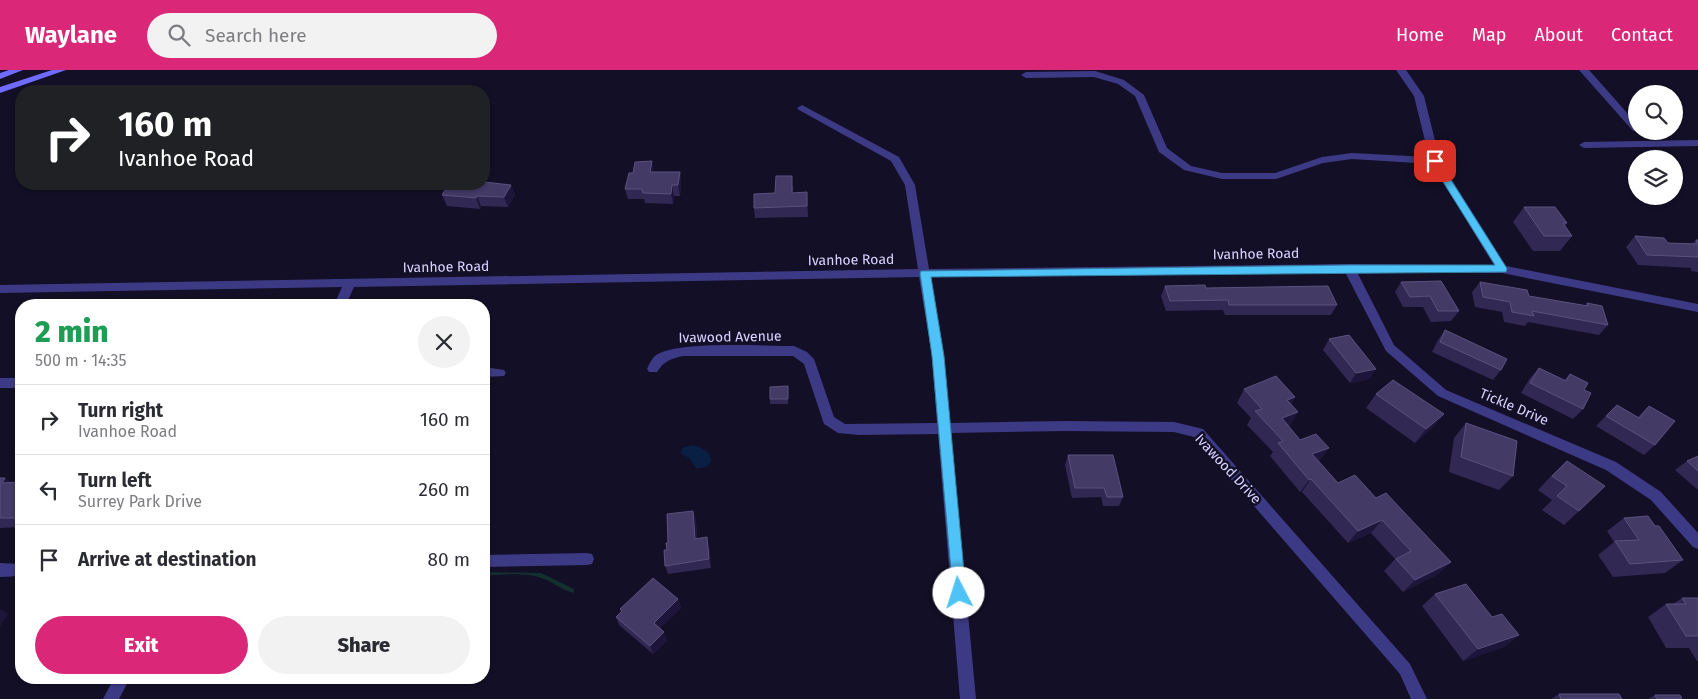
<!DOCTYPE html>
<html lang="en">
<head>
<meta charset="utf-8">
<style>
	body { margin:0; font-family:"Fira Sans",sans-serif; background:#f2f2f3; color:#2b2b33; height:100vh; display:flex; flex-direction:column; font-size:19px; white-space:nowrap }
	* { box-sizing:border-box; margin:0 }
	p { font-size:16px; color:#7c7c81 }
	.icon { flex:none; width:28px; height:28px; fill:none; stroke:currentColor; stroke-width:2; stroke-linecap:round; stroke-linejoin:round }
	.map { position:relative; flex:1; overflow:hidden }
	.side { position:absolute; left:15px; top:229px; width:475px; height:385px; display:flex; flex-direction:column; background:#fff; border-radius:20px; box-shadow:0 1px 4px #0004 }
	.side>* { flex:none }
	.banner { position:absolute; left:15px; top:15px; width:475px; height:105px; border-radius:20px; box-shadow:0 1px 4px #0004; background:#202124; color:#fff; overflow:hidden }
	.buttons { position:absolute; left:1628px; top:15px; display:grid; gap:10px }
	.buttons a { display:grid; place-items:center; width:55px; height:55px; border-radius:50%; background:#fff; box-shadow:0 1px 4px #0004; font-size:25px }
	.pin { position:absolute; display:grid; place-items:center; width:42px; height:42px; color:#fff; margin:-21px; border-radius:10px; box-shadow:0 2px 8px #0006 }
	.me { position:absolute; width:55px; margin:-28px; rotate:355deg; stroke-linejoin:round; filter:drop-shadow(0 0 4px #0008) }
	.turn { display:flex; align-items:center; gap:18px; height:105px; padding:0 20px; font-size:22px }
	.turn .icon { width:65px; height:65px; stroke-width:2.5 }
	.turn b { display:block; font-size:35px; line-height:42px }
	.round { display:grid; place-items:center; flex:none; width:52px; height:52px; border-radius:26px; background:#f2f2f3 }
	.summary { display:flex; align-items:center; justify-content:space-between; height:85px; padding:0 20px }
	h1 { font-size:30px; font-weight:800; line-height:38px; color:#1e9e55 }
	.primary-button { display:flex; gap:10px; margin-top:auto; padding:10px 20px }
	.primary-button a { flex:1; height:58px; border-radius:30px; background:#db2777; color:#fff; font-size:20px; font-weight:800; line-height:58px; text-align:center }
	.primary-button a+a { background:#f2f2f3; color:#2b2b33 }
	ul { padding:0; list-style:none }
	li { display:flex; align-items:center; gap:15px; height:70px; padding:0 20px; border-top:1px solid #e1e1e2 }
	li div { flex:1 }
	li b { display:block; font-size:19px }
	li em { font-style:normal }
	header { display:flex; align-items:center; gap:30px; box-sizing:border-box; height:70px; padding:0 25px; background:#db2777; color:#fff }
	header strong { font-size:24px }
	nav { display:flex; gap:28px; margin-inline-start:auto; font-size:18px }
	.search { width:350px; height:45px; background:#f2f2f3; display:flex; align-items:center; gap:12px; box-sizing:border-box; padding:0 18px; border-radius:28px; color:#7c7c81; font-size:19px }
	.map>svg:first-child { display:block }
	.green { fill:#12302f }
	.water { fill:#0a1f44 }
	.lines { fill:none; stroke-linecap:round; stroke-linejoin:round }
	.minor { fill:#3d3a85; fill-rule:evenodd }
	.secondary { fill:#6f6bff; fill-rule:evenodd }
	.wall { fill:#312854 }
	.shaded-wall { fill:#1d163a }
	.building { fill:#433a66; stroke:#5a527e }
	.route { fill:#4fc3f7; stroke:#337fa1 }
	.labels { text-anchor:middle; dominant-baseline:central; stroke-width:5; stroke-linejoin:round; paint-order:stroke }
	.street-label { font-size:14px; fill:#d9d4ff; stroke:#130f26 }
</style>
</head>
<body>
<header>
<strong>Waylane</strong>
<div class="search"><svg class="icon" aria-label="search" viewBox="0 0 24 24"><circle cx="10" cy="10" r="6"/><path d="M15 15l6 6"/></svg>Search here</div>
<nav><a>Home</a><a>Map</a><a>About</a><a>Contact</a></nav>
</header>
<div class="map">
<svg width="1698" height="629" viewBox="0 0 1698 629">
	<rect width="100%" height="100%" fill="#130f26"/>
	<!-- green -->
	<path class="green" d="M484,502L541,503L574,519V523C561,520 551,510 538,507C522,502 501,505 484,506Z"/>
	<!-- water -->
	<path class="water" d="M693,375C702,378 710,380 711,390C709,398 702,398 696,398L689,388L681,384L682,378Z"/>
	<g class="lines">
		<!-- minor -->
		<path class="minor" d="M1396,0H1406L1424,26L1440,91L1506,196L1698,234V242L1502,203L1357,202L1394,275L1446,320L1616,392L1661,422L1698,463V479L1693,477L1651,430L1606,400L1438,326L1386,281L1345,202L931,207L944,286L950,353L1066,351L1174,352L1203,359L1410,594L1427,629H1411L1400,604L1194,367L1174,362L1066,361L951,363L976,629H960L938,364L859,365L838,363L824,354L804,294L793,286H683C670,289 664,291 657,302H649L647,299C650,293 652,287 658,284C681,271 765,276 794,276L807,282L814,289L834,347L845,354L937,353L932,286L919,207L354,217L346,235H334L342,217L0,223V215L918,199L905,115L891,91L799,40L797,38L802,35L899,87L915,115L929,199L1349,194L1494,195L1432,94L1352,89L1323,93L1276,109H1222L1184,100L1159,82L1135,26L1118,14L1094,7L1026,8L1021,5L1026,2L1095,1L1124,10L1144,25L1167,78L1191,96L1222,103H1275L1322,87L1352,83L1429,87L1414,26Z
			M1579,0H1589L1636,53V61H1639H1633Z
			M1698,70V76L1584,78L1579,75L1584,72Z
			M484,297L504,300L506,303L504,306L484,307Z
			M0,308H21V318H0Z
			M587,483L592,484L594,489L592,494L587,495L484,497V485Z
			M0,493L21,494V506L0,507Z
			M114,608H130L119,629H103Z"/>
		<!-- secondary -->
		<path class="secondary" d="M9,0H23L0,9V3Z
			M52,0H66L0,23V17Z"/>
	</g>
	<!-- wall -->
	<path class="wall" d="M654,102H680L681,112L680,126H674L673,134L645,133L644,129H628L625,119Z
		M511,115L515,125L508,137L481,136L480,139L447,136L442,125Z
		M793,116V123L807,122L808,147L755,148L754,138L775,123Z
		M1524,137L1567,153L1565,156L1572,166L1560,181H1533L1513,152Z
		M1635,166L1668,173L1692,174L1696,170H1698V202L1691,201V198L1638,195L1626,177Z
		M1401,212L1459,241L1451,251L1431,252L1423,237H1403L1395,222Z
		M1480,212L1529,226L1585,236L1587,233L1608,255L1599,265L1528,252L1525,256L1504,252L1502,242L1475,237L1472,222Z
		M1165,216L1206,218L1337,235L1331,245H1225L1223,240L1166,241L1161,226Z
		M1445,260L1501,300L1493,310L1432,282L1438,270Z
		M1329,269L1370,309L1350,313L1323,280Z
		M1539,298L1564,310L1570,304L1583,339L1573,349L1521,323L1530,308Z
		M788,316V334H770V329Z
		M1244,319L1295,327L1291,334L1298,342L1290,355L1288,356L1300,370L1329,378L1319,391L1338,413L1376,428L1451,492L1438,504L1403,522L1384,501L1395,489L1371,463L1348,473L1302,422H1300L1270,386L1273,382L1247,355L1251,348L1237,333Z
		M1376,324L1444,344L1432,358L1415,373L1366,338Z
		M1617,335L1638,347L1649,336L1655,375L1644,385L1596,356Z
		M1466,353L1513,406L1499,420L1449,402L1454,368Z
		M1068,385L1123,427L1119,436H1103L1101,427L1072,428L1065,395Z
		M1698,386V420L1675,400L1687,391Z
		M1567,391L1579,441L1564,455L1542,440L1552,430L1538,420L1552,405Z
		M0,408H5L11,413L21,412V457L0,458Z
		M693,441L696,450L697,469L709,476L711,498L668,504L665,496L668,473Z
		M1624,448L1655,456L1683,490L1665,503L1613,507L1598,485L1614,472L1607,461Z
		M1435,524L1492,547L1519,565L1504,577L1463,591L1422,536Z
		M1682,528H1698V591H1697L1689,578H1666L1648,547L1666,534H1673Z
		M678,529L681,538L660,558L667,570L653,584L619,555L616,547L621,542L620,539Z
		M1559,624L1622,629H1551Z
		M1655,625L1682,629H1648Z"/>
	<!-- shaded-wall -->
	<path class="shaded-wall" d="M652,91L654,102L652,113L650,102Z
		M680,102L681,112L680,126L678,115Z
		M511,115L515,125L508,137L504,127Z
		M672,115L674,126L673,134L671,124Z
		M477,126L481,136L480,139L476,128Z
		M1376,299L1370,309L1350,313L1356,303Z
		M1295,327L1287,340V330Z
		M1298,342L1290,355L1274,362L1282,348Z
		M1444,344L1432,358L1415,373L1426,359Z
		M1329,378L1319,391L1304,397L1312,384Z
		M5,408L17,417L2,413Z
		M1311,409L1302,422H1300L1309,410Z
		M693,441L696,450L697,478L695,469Z
		M1382,450L1371,463L1348,473L1358,461Z
		M707,467L709,476L711,498L709,489Z
		M1451,492L1438,504L1403,522L1415,510Z
		M678,529L681,538L657,561L654,553Z
		M0,539L8,544L0,557Z
		M664,562L667,570L653,584L650,576Z
		M1519,565L1504,577L1463,591L1478,579Z"/>
	<!-- building -->
	<path class="building" d="M652,91L650,102H680L678,115H672L671,124L643,123L642,119H625L629,103H633L635,92Z
		M776,106H792V123L807,122V136L754,138V124L775,123Z
		M484,112L511,115L504,127L477,126L476,128L442,125L449,114H484Z
		M1524,137H1555L1567,153H1563L1572,166H1544Z
		M1635,166L1664,168L1668,173L1697,174L1696,170H1698V187L1647,185Z
		M1441,211L1459,241H1438L1430,226L1410,227L1401,212Z
		M1480,212L1527,220L1529,226L1588,236L1587,233L1602,236L1608,255L1532,241L1534,246L1512,242L1510,232L1483,227Z
		M1205,215L1206,218L1328,216L1337,235H1229L1228,230L1170,231L1165,216Z
		M1445,260L1507,289L1501,300L1440,272Z
		M1349,265L1376,299L1356,303L1329,269Z
		M1539,298L1566,311L1570,304L1588,313L1584,320L1591,323L1583,339L1530,313Z
		M1276,306L1295,327L1287,330L1298,342L1282,348L1300,370L1316,364L1329,378L1312,384L1338,413L1355,405L1376,428L1386,423L1451,492L1415,510L1396,489L1411,481L1382,450L1358,461L1311,409L1309,410L1278,373L1283,371L1255,341L1262,339L1244,319Z
		M1393,310L1444,344L1426,359L1376,324Z
		M788,316V329H770V317Z
		M1617,335L1639,348L1649,336L1675,351L1655,375L1606,346Z
		M1466,353L1517,371L1513,406L1461,387Z
		M1068,385H1113L1123,427H1107L1104,418H1075Z
		M1698,386V401L1687,391Z
		M1567,391L1605,416L1579,441L1557,426L1567,416L1552,406Z
		M0,408H5L2,413L21,412V416L19,420H21V448H0Z
		M693,441L695,469L707,467L709,489L665,496L664,480H667L666,473H668L667,444Z
		M1648,446L1655,456H1659L1683,490L1630,494L1615,471L1639,470L1624,448Z
		M653,508L678,529L654,553L664,562L650,576L616,547L622,541L620,539Z
		M1466,514L1492,547L1502,544L1519,565L1478,579L1435,524Z
		M1682,528H1698V566H1686L1666,534H1686Z
		M1559,624H1619L1622,629H1561Z
		M1655,625H1680L1682,629H1657Z"/>
	<!-- route -->
	<path class="route" d="M1435,88L1439,91L1506,197L1507,199L1506,202L931,207L944,286L966,523L964,527L959,529L955,527L953,523L932,286L920,203L921,201L1349,195H1495L1430,91Z"/>
	<g class="labels">
		<!-- street labels -->
		<g class="street-label">
			<text transform="translate(1256 184) rotate(-1)">Ivanhoe Road</text>
			<text transform="translate(851 190) rotate(-1)">Ivanhoe Road</text>
			<text transform="translate(446 197) rotate(-1)">Ivanhoe Road</text>
			<text transform="translate(730 267) rotate(-1)">Ivawood Avenue</text>
			<text transform="translate(1514 337) rotate(23)">Tickle Drive</text>
			<text transform="translate(1228 399) rotate(47)">Ivawood Drive</text>
		</g>
	</g>
</svg>
<div class="buttons">
<a><svg class="icon" aria-label="search" viewBox="0 0 24 24"><circle cx="10" cy="10" r="6"/><path d="M15 15l6 6"/></svg></a>
<a><svg class="icon" aria-label="layers" viewBox="0 0 24 24"><path d="M12 4l9 5-9 5-9-5zM3 14l9 5 9-5"/></svg></a>
</div>
<div class="pin" style="left:1435px;top:91px;background:#d93025"><svg class="icon" aria-label="arrive" viewBox="0 0 24 24"><path d="M6 21V4h12l-3 4 3 4H6"/></svg></div>
<svg class="me" style="left:959px;top:523px" viewBox="-20 -20 40 40"><circle r="19" fill="#fff"/><path d="M0-13L10 11 0 6-10 11z" fill="#4fc3f7"/></svg>
<div class="banner">
<div class="turn"><svg class="icon" aria-label="right" viewBox="0 0 24 24"><path d="M7 20v-9h11M14 6l5 5-5 5"/></svg><div><b>160 m</b>Ivanhoe Road</div></div>
</div>
<section class="side">
<div class="summary"><div><h1>2 min</h1><p>500 m · 14:35</p></div><a class="round"><svg class="icon" aria-label="close" viewBox="0 0 24 24"><path d="M6 6l12 12M18 6L6 18"/></svg></a></div>
<ul>
<li><svg class="icon" aria-label="right" viewBox="0 0 24 24"><path d="M7 20v-9h11M14 6l5 5-5 5"/></svg><div><b>Turn right</b><p>Ivanhoe Road</p></div><em>160 m</em></li>
<li><svg class="icon" aria-label="left" viewBox="0 0 24 24"><path d="M17 20v-9H6M10 6l-5 5 5 5"/></svg><div><b>Turn left</b><p>Surrey Park Drive</p></div><em>260 m</em></li>
<li><svg class="icon" aria-label="arrive" viewBox="0 0 24 24"><path d="M6 21V4h12l-3 4 3 4H6"/></svg><div><b>Arrive at destination</b></div><em>80 m</em></li>
</ul>
<div class="primary-button"><a>Exit</a><a>Share</a></div>
</section>
</div>
</body>
</html>
